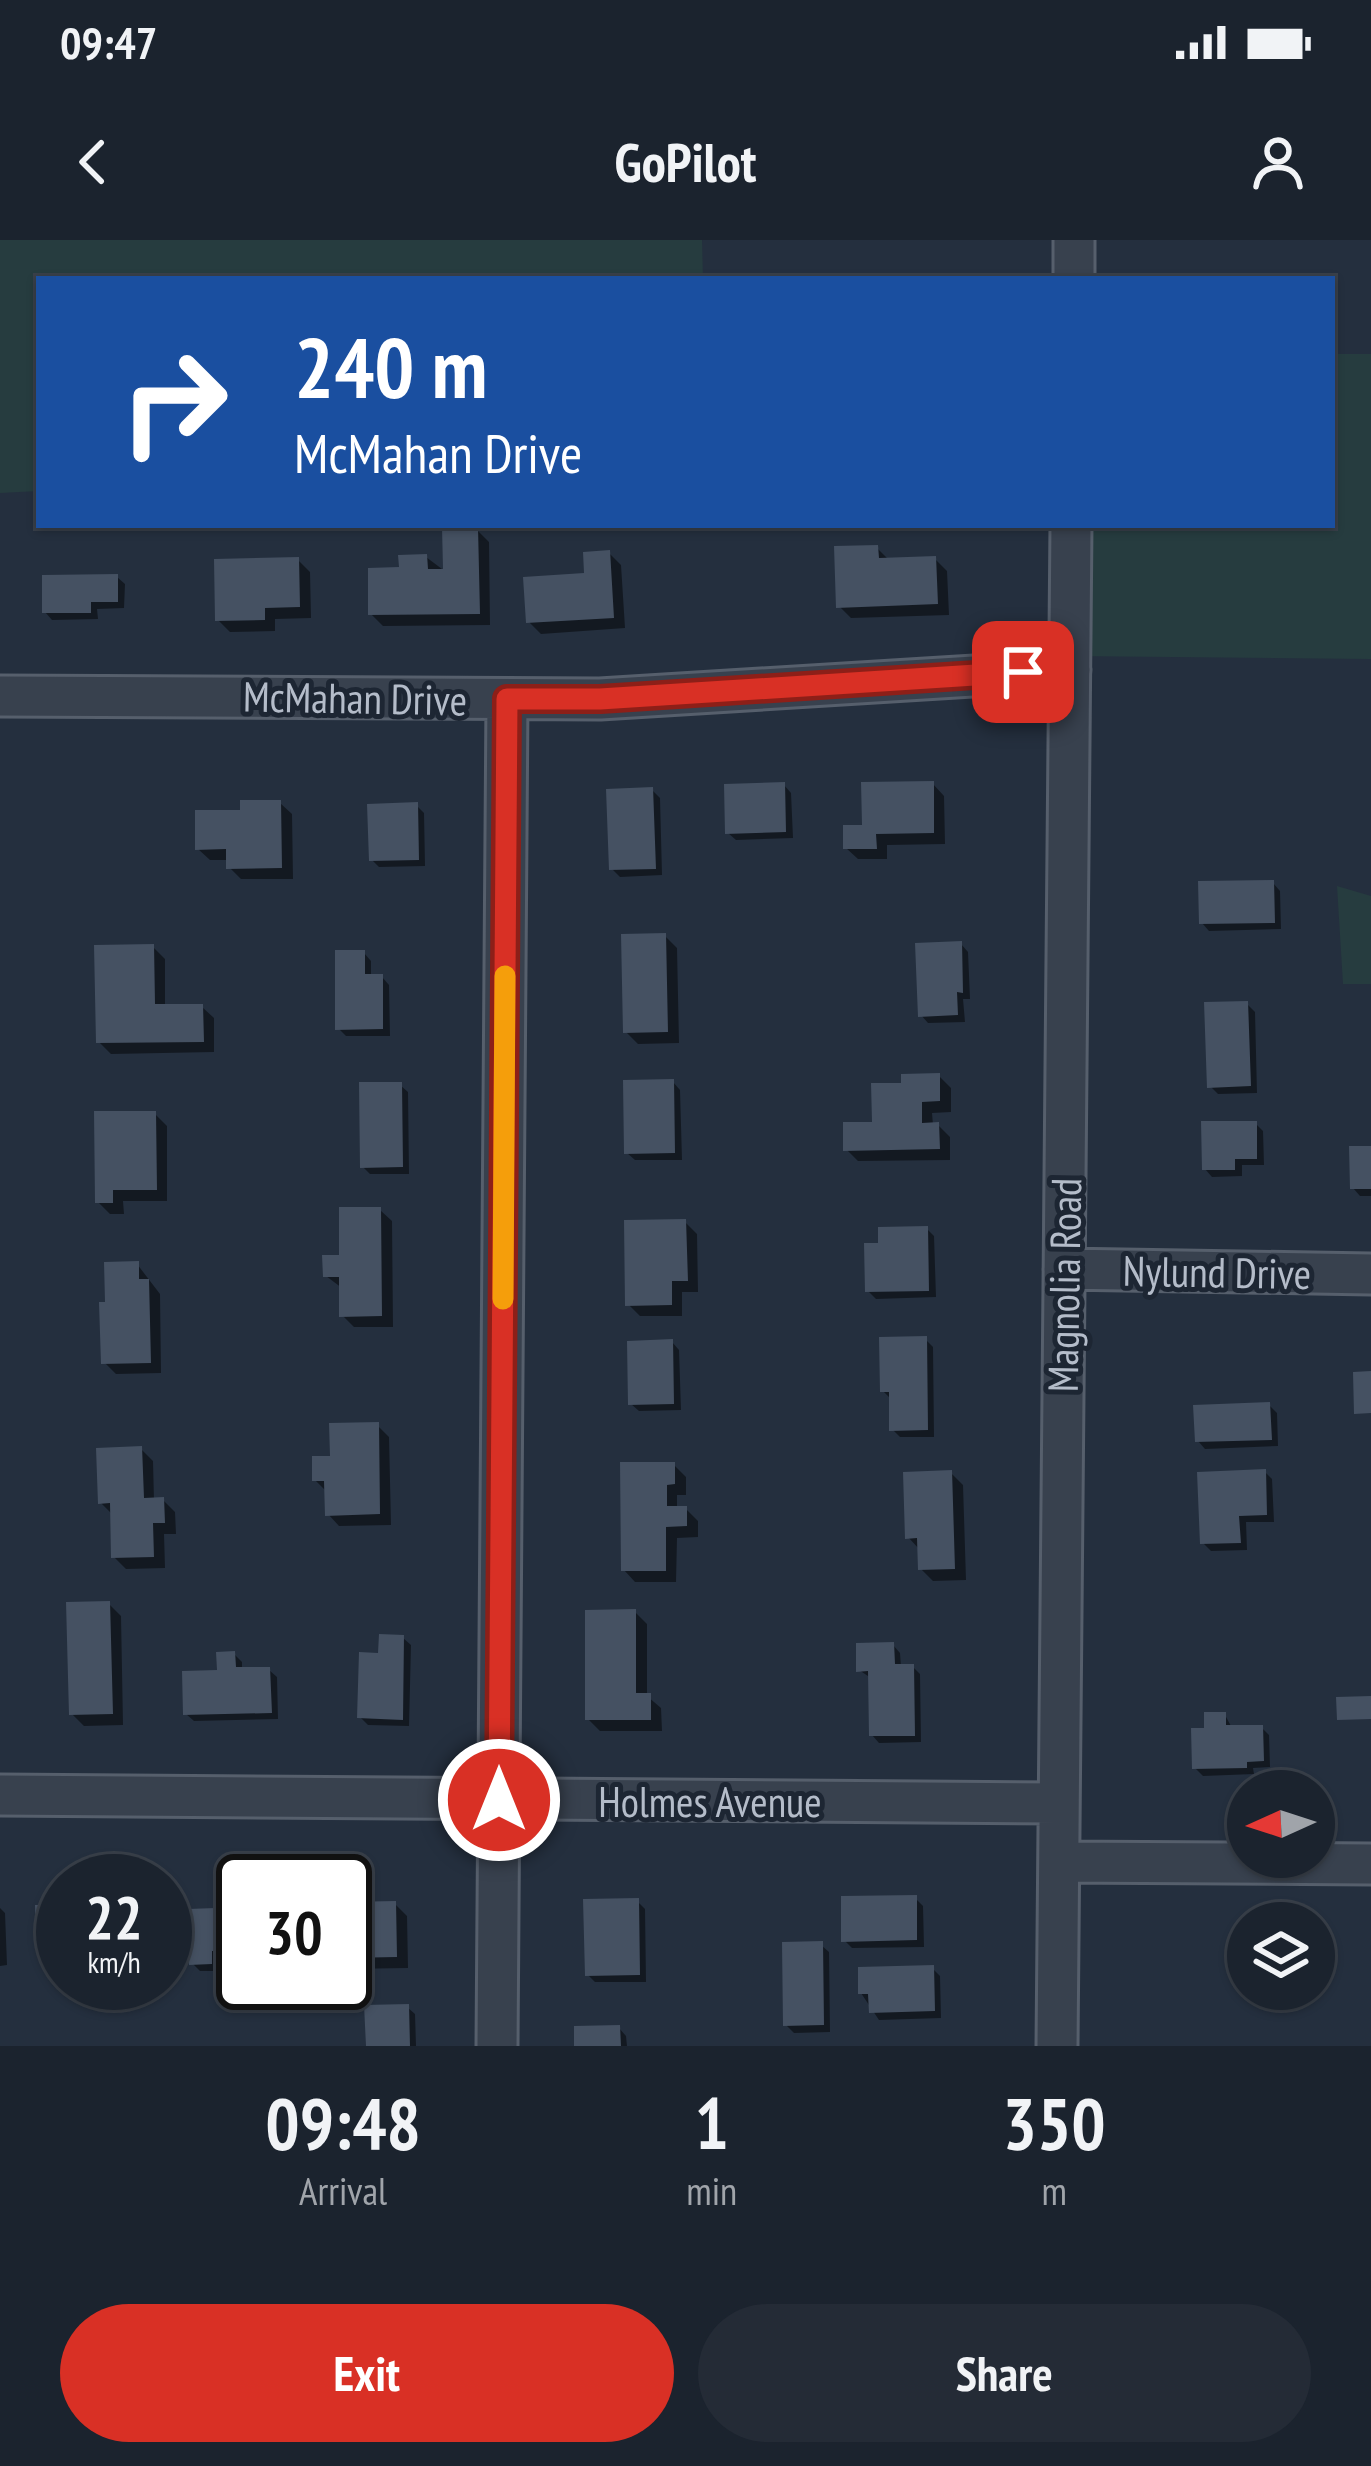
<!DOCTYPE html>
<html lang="en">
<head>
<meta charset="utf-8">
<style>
	body { margin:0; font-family:"PT Sans Narrow",sans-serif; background:#242b36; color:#f1f3f6; height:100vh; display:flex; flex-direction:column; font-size:45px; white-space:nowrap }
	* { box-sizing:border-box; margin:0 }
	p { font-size:39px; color:#a0a4aa }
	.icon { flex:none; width:66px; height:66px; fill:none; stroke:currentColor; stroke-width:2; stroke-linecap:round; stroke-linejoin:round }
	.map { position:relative; height:1806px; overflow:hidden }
	.drawer { display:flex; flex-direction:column; background:#1b232e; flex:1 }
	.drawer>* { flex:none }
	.top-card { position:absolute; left:36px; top:36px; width:1299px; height:252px; border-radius:0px; box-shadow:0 3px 9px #0004,0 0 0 3px #39404a; background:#1a4fa0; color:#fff; overflow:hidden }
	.needle { width:78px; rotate:267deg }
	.tools { position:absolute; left:1227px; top:1530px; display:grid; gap:24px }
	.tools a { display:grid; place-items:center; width:108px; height:108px; border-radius:50%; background:#1b232e; box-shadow:0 3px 9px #0004,0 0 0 3px #39404a; font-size:60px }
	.speed { position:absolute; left:36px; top:1614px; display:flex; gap:24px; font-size:60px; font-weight:700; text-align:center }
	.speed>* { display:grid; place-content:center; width:156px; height:156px; border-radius:50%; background:#1b232e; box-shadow:0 3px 9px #0004,0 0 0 3px #39404a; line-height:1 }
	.speed small { font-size:30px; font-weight:400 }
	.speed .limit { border:6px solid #111; border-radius:18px; background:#fff; color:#111 }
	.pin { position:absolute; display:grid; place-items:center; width:102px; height:102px; color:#fff; margin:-51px; border-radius:24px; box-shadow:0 6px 18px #0006 }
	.me { position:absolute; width:132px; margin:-66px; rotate:0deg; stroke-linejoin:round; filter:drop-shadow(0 0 9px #0008) }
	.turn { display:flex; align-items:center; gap:42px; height:252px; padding:0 60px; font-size:54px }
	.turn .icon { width:156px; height:156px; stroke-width:2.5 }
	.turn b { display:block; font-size:84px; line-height:102px }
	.eta { display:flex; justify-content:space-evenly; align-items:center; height:204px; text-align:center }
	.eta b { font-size:72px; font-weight:700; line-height:84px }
	.action { display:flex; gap:24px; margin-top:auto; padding:24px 60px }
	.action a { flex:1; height:138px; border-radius:72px; background:#d93025; color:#fff; font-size:48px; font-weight:700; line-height:138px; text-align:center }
	.action a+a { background:#242b36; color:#f1f3f6 }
	.status { display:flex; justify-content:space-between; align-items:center; height:84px; padding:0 60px; background:#1b232e; direction:ltr }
	.status svg { height:33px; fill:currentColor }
	header { display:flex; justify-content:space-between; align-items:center; height:156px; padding:0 60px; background:#1b232e; font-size:54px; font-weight:700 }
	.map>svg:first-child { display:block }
	.green { fill:#263c3f }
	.shadow { fill:#0007 }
	.building { fill:#455162 }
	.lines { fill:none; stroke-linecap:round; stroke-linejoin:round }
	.minor-casing { stroke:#565f6c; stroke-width:45 }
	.minor { stroke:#38414e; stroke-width:39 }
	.route-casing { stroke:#8d1f18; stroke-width:30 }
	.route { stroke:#d93025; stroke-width:21 }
	.slow { stroke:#f59e0b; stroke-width:21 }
	.labels { text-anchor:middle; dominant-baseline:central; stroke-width:10; stroke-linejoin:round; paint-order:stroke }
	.street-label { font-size:42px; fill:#b4bcc9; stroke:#1d2633 }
</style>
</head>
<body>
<div class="status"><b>09:47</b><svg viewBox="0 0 49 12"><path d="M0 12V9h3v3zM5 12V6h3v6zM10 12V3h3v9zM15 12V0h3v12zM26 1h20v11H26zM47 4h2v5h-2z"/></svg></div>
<header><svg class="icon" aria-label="back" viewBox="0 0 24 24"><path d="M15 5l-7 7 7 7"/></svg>GoPilot<svg class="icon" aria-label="person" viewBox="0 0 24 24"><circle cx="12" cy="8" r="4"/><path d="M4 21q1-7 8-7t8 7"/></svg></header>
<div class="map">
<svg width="1371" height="1806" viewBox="0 0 1371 1806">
	<rect width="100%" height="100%" fill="#242f3e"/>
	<!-- green -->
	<path class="green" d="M0,0H702L703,39H39V251L0,253Z
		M1332,114H1371V419L1069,416L1071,285H1332Z
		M1337,646L1371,656V744H1343Z"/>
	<!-- shadow -->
	<path class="shadow" d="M477,290L489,302L490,385L383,386L371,374L426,317L446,332Z
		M877,308L890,321L935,319L947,331L949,375L851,378L839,366Z
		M609,313L621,325L625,388L541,394L529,382Z
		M298,320L310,332L311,378L275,379V391L230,392L218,380Z
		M117,337L125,344L124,368L97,369L98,379L52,380L45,372Z
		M933,544L944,556L945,604L887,605V619H858L846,608L865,587Z
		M784,545L791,553L793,598L736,600L728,593Z
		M652,550L660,558L662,635L620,637L612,629Z
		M280,563L292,574L293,639H241L229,627V620H210L198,609L243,573Z
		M416,565L424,573L425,626L379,627L372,620Z
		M1273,643L1280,651L1281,689L1209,691L1202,683Z
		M665,696L677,708L679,803L638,804L626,792Z
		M961,704L968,712L970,759H963L965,782L928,783L921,775Z
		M153,707L165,719V767H202L214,778V812L111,814L99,802Z
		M364,713L371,721V737H382L389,745L390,796H346L338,788Z
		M1247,764L1255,772L1257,853L1218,854L1210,846Z
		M939,836L951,848V872L932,873L933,885H938L950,897V920L858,921L846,909L875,885L904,846Z
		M673,842L680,850L682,920H635L627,913Z
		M400,845L408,852L409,934H370L363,927Z
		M155,874L167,886V961H123L124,974H110L98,962Z
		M1256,884L1263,891L1264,925H1242V936L1212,937L1205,929Z
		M1371,909V956H1360L1353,948Z
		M380,970L392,981L393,1087H354L342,1075V1048L326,1036Z
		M685,982L697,994L698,1052H682V1076H640L628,1064Z
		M927,989L934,996L936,1057L876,1059L868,1051Z
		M137,1024L160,1054L161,1133L116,1134L104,1122L108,1065Z
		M925,1099L933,1107L934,1197H900L892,1189V1160L883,1151Z
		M672,1102L679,1110L681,1170L639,1171L631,1164Z
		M1269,1165L1277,1173L1278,1206L1205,1209L1198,1201Z
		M377,1185L389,1197L391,1285L339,1286L328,1274L327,1252L315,1240L333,1219Z
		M141,1209L153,1221L154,1261L163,1260L175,1272L176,1294H164L165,1328L126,1329L114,1317L113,1275L101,1263Z
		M674,1225L686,1237V1255H677V1269H686L698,1281V1297L677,1298L676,1342H635L624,1330Z
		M1265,1232L1272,1239L1274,1282H1246L1247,1310L1211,1311L1203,1303Z
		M951,1233L963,1245L966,1340L933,1341L921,1329L920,1310L908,1297Z
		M109,1364L121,1376L123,1485L84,1486L72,1474Z
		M635,1372L647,1384V1456L661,1468L662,1491H600L588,1479Z
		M403,1398L411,1405L409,1486L368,1485L360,1477Z
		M893,1405L900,1413L901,1427H913L920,1434L921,1502L879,1503L872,1495L871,1438L859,1430Z
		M234,1414L242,1422V1430H269L277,1437L278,1479L194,1481L186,1474Z
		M1225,1475L1232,1488H1262L1269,1495L1270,1527L1253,1528L1254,1534L1203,1536L1195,1528Z
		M915,1658L923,1666L924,1707L852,1708L844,1700Z
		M637,1661L645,1669L646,1742H595L588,1735Z
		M395,1664L407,1676L408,1728L345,1729V1665Z
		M63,1667V1716H46L39,1709Z
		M0,1668L5,1673L7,1725L0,1726Z
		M243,1670V1717L218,1718V1731H200L192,1723Z
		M821,1705L829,1712L830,1792L794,1793L786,1785Z
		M932,1728L940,1736L941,1778L879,1780L861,1753Z
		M407,1767L415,1774L416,1806H369Z
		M619,1788L626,1796L627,1806H577Z"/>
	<!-- building -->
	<path class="building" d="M442,287H478L480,374L368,375V328L399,327L398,315L427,314L428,329H443Z
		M878,305L879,318L936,316L938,364L836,368L834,306Z
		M610,310L614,378L526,383L523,337L584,333L583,312Z
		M299,317L300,367L265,368V380L215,381L214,319Z
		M118,334V362H91V373H42V335Z
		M934,541V593L876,594L877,609H843V585H862L861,542Z
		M785,542L786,592L725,594L724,544Z
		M653,547L656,629L609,630L606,549Z
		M240,560H281L282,628L226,629V609L195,610V570H240Z
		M418,562L419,620L369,621L367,564Z
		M1274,640L1275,683L1199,684L1198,641Z
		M666,693L668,792L623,793L621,694Z
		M962,701L963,753L957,752L958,775L918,777L915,703Z
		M154,704L155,764H203L204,802L96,803L94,705Z
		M335,710H365V734H383V789L335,790Z
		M1248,761L1251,846L1207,848L1204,762Z
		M940,833V861L922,862V883L939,882L940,909L843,911V882H872L871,843H901V834Z
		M674,839L675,913L624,914L623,840Z
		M359,842H402L403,927L360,928Z
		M94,871H156L157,950H113V963H95Z
		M1201,881H1257V919H1235V930H1202Z
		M1349,906H1371V949H1350Z
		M339,967H381L382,1076L339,1077V1037H323L322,1015H339Z
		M686,979L688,1041H672V1065L625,1066L624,980Z
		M928,986L929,1051L865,1052L864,1003H878V987Z
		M139,1021V1039H149L151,1123L101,1124L99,1062H105L104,1022Z
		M927,1096L928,1190L889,1191V1152H880L879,1097Z
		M673,1099L674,1164L628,1165L627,1101Z
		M1371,1131V1173L1354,1174L1353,1132Z
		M1270,1162L1272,1200L1195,1202L1193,1165Z
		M379,1182L380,1274L325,1276L324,1241H312V1216H330L329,1183Z
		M142,1206L144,1258L164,1257L165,1283H153L154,1317L111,1318L110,1263L98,1264L96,1208Z
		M620,1222H675V1244L667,1245V1266H687V1286L666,1287V1331H621Z
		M1266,1229L1267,1275L1239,1276L1241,1303L1200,1304L1197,1232Z
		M952,1230L955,1329L918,1330L917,1298L905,1299L903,1232Z
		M110,1361L113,1474L69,1475L66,1362Z
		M636,1369V1453H651V1480H585V1370Z
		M379,1394L404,1395L403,1480L357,1478L359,1412L378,1413Z
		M894,1402L895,1424H914L915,1496H869L868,1431L856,1432V1403Z
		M235,1411L236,1427H270L272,1473L183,1475L182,1431L217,1430L216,1412Z
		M1371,1456V1479L1337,1480L1336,1457Z
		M1204,1472H1226V1485H1263L1264,1521L1247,1522V1528L1192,1529L1191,1488H1204Z
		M917,1655V1700L841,1702V1656Z
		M639,1658L640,1735L585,1736L583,1659Z
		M396,1661L397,1717L345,1718V1662Z
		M63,1664V1710H36L35,1665Z
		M243,1667V1711H212V1724L189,1725L188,1669Z
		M823,1701L824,1785L783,1786L782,1702Z
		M934,1725L935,1771L869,1773L868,1754H858V1727Z
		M409,1764L410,1806H366L364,1765Z
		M620,1785L621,1806H574V1786Z"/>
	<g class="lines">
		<defs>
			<path id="minor" d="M1074,39V0
				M0,456L600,459L1070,430
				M1064,1029L1371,1034
				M0,1555L1059,1563
				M1059,1622L1371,1624
				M497,1806L507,459
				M1057,1806L1071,285"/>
		</defs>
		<!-- minor casing -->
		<use href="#minor" class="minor-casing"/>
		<!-- minor -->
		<use href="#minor" class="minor"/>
	</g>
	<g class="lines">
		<defs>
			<path id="route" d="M499,1560L507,459H600L1023,432"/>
		</defs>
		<!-- route casing -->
		<use href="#route" class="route-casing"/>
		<!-- route -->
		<use href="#route" class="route"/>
		<!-- slow -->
		<path class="slow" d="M503,1059L505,736"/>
	</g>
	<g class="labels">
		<!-- street labels -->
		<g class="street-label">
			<text transform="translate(355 458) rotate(1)">McMahan Drive</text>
			<text transform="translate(1217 1032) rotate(1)">Nylund Drive</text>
			<text transform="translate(1064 1045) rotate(-89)">Magnolia Road</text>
			<text x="710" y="1561">Holmes Avenue</text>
		</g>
	</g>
</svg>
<div class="tools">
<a><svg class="needle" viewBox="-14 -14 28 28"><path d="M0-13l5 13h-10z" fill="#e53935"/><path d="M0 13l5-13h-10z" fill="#a0a4aa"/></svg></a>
<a><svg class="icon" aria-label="layers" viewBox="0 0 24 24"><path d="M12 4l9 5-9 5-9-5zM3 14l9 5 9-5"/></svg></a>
</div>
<div class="speed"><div>22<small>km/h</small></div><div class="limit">30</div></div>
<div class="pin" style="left:1023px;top:432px;background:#d93025"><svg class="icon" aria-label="arrive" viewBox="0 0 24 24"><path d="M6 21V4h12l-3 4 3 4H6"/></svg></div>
<svg class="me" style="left:499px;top:1560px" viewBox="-20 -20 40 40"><circle r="17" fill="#d93025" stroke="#fff" stroke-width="3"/><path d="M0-11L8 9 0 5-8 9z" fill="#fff"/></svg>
<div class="top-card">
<div class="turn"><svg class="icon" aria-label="right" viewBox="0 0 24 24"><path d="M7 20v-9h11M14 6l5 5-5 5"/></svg><div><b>240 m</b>McMahan Drive</div></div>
</div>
</div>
<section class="drawer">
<div class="eta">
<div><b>09:48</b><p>Arrival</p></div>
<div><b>1</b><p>min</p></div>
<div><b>350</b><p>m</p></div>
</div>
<div class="action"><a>Exit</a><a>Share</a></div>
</section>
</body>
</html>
